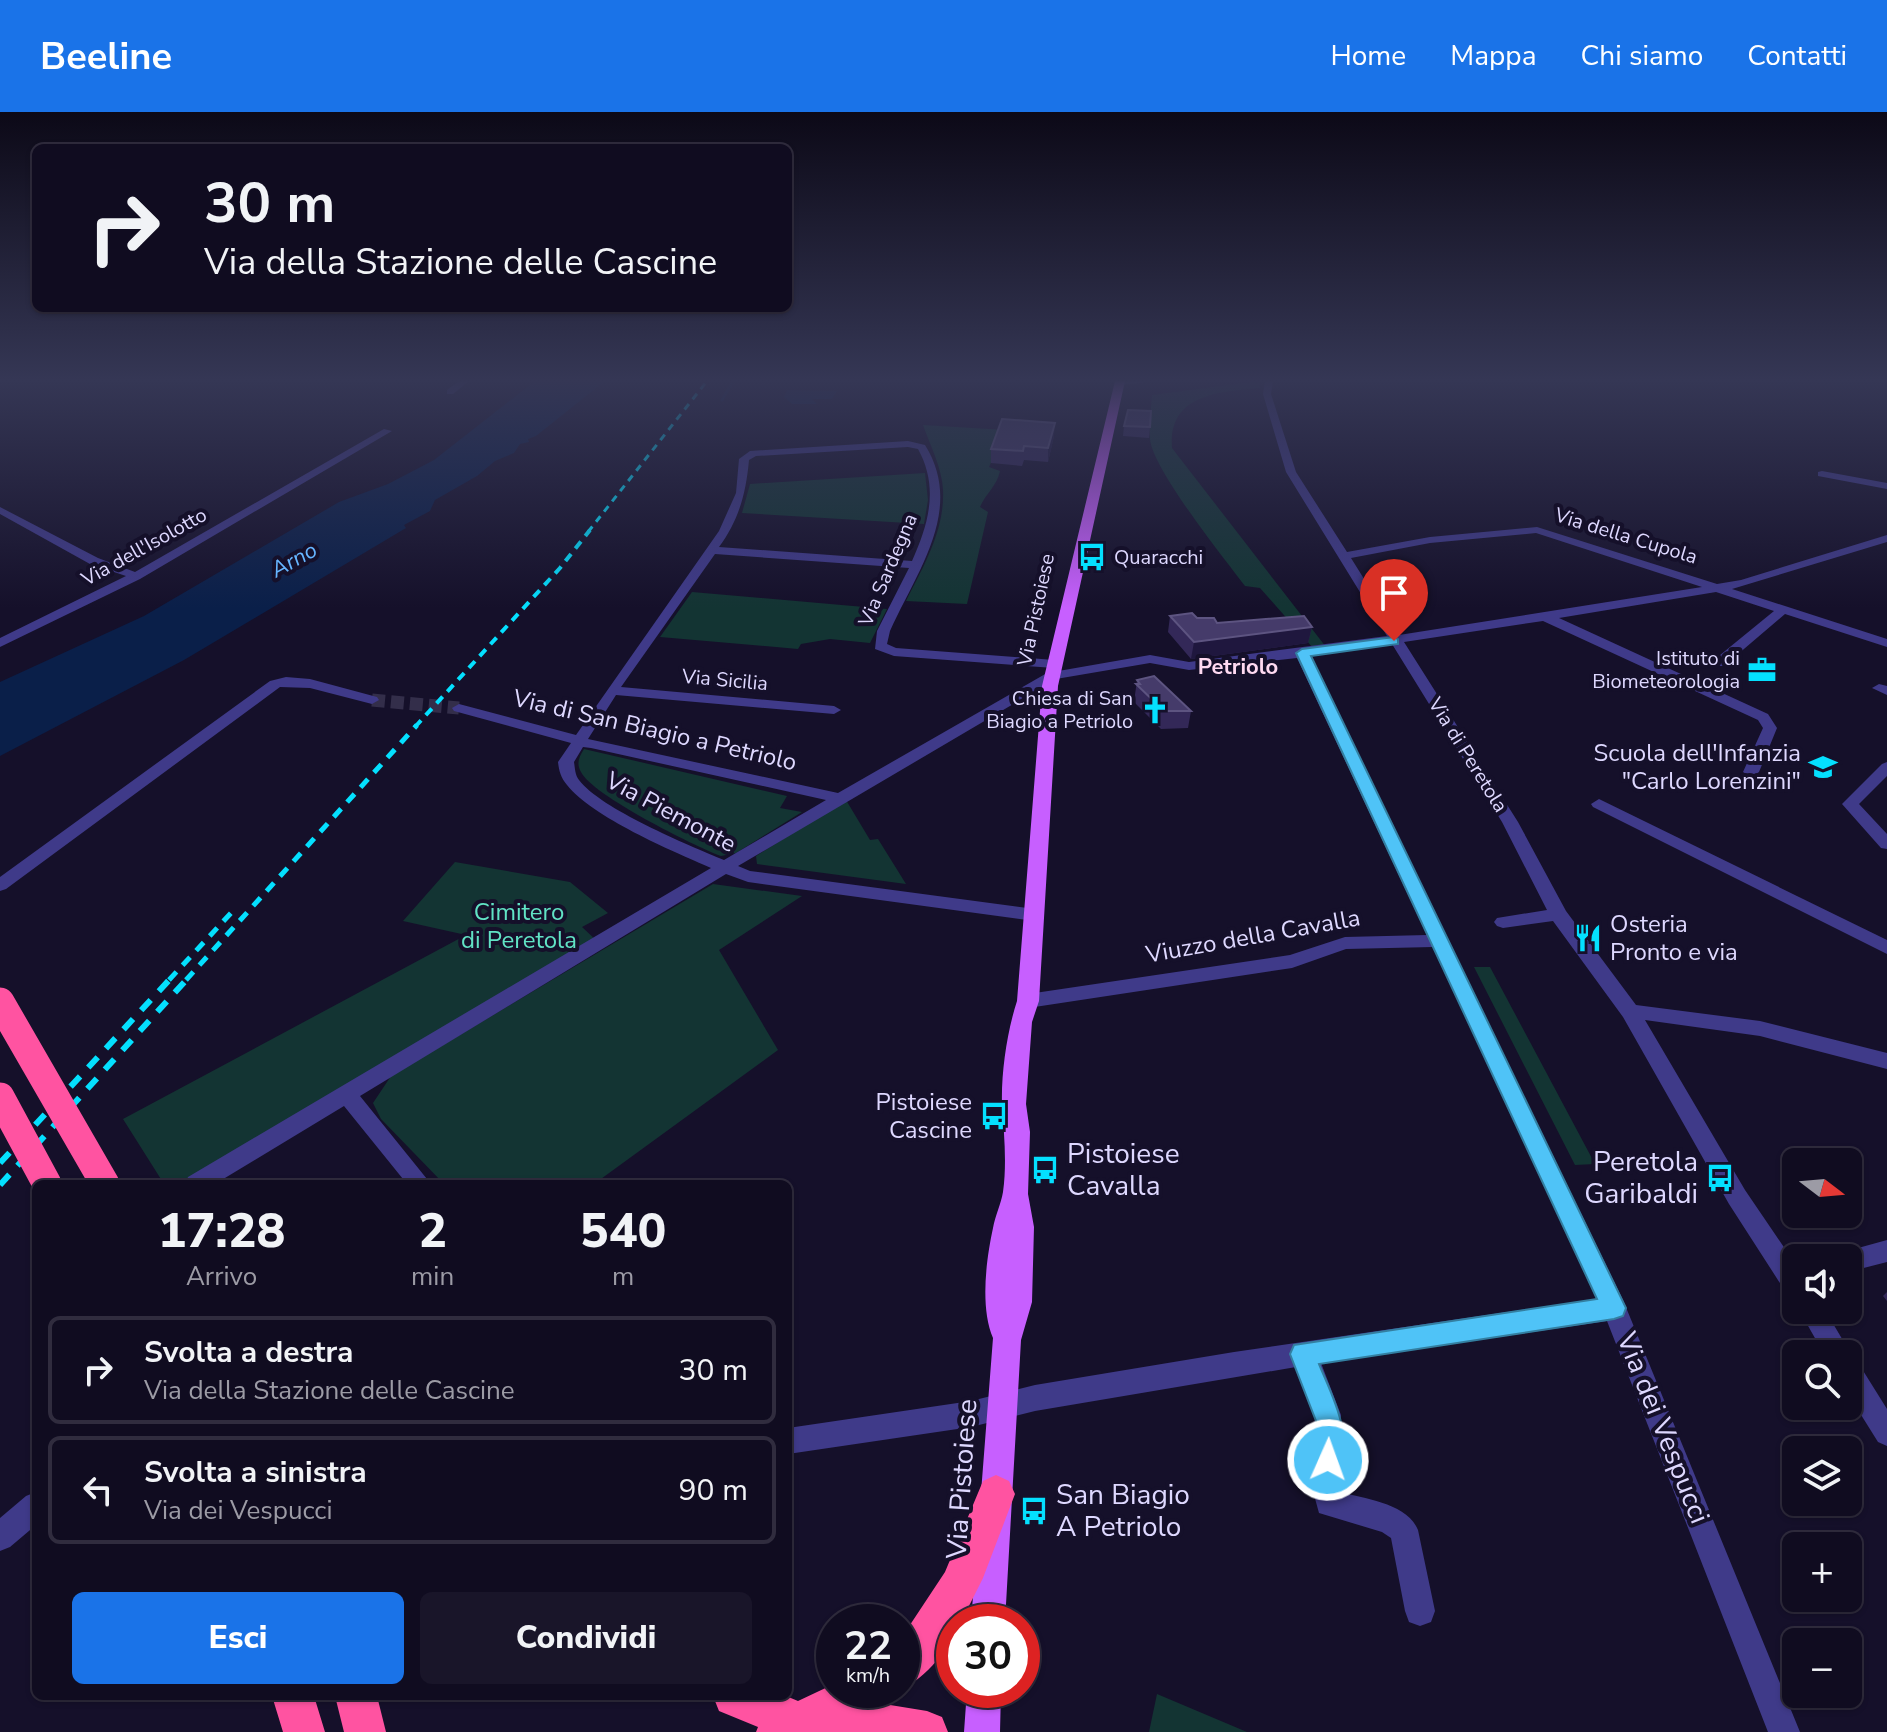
<!DOCTYPE html>
<html lang="it">
<head>
<meta charset="utf-8">
<style>
	body { margin:0; font-family:"Nunito Sans",sans-serif; background:#191529; color:#f1f3f6; height:100vh; display:flex; flex-direction:column; font-size:30px; white-space:nowrap }
	* { box-sizing:border-box; margin:0 }
	p { font-size:26px; color:#9c9ba5 }
	.icon { flex:none; width:44px; height:44px; fill:none; stroke:currentColor; stroke-width:2; stroke-linecap:round; stroke-linejoin:round }
	.map { position:relative; flex:1; overflow:hidden }
	.sheet { position:absolute; left:32px; top:1068px; width:760px; height:520px; display:flex; flex-direction:column; background:#100c20; border-radius:12px; box-shadow:0 2px 6px #0004,0 0 0 2px #302c3e }
	.sheet>* { flex:none }
	.top-card { position:absolute; left:32px; top:32px; width:760px; height:168px; border-radius:12px; box-shadow:0 2px 6px #0004,0 0 0 2px #302c3e; background:#100c20; color:#f1f3f6; overflow:hidden }
	.needle { width:52px; rotate:106deg }
	.buttons { position:absolute; left:1782px; top:1036px; display:grid; gap:16px }
	.buttons a { display:grid; place-items:center; width:80px; height:80px; border-radius:12px; background:#100c20; box-shadow:0 2px 6px #0004,0 0 0 2px #302c3e; font-size:40px }
	.speed { position:absolute; left:816px; top:1492px; display:flex; gap:16px; font-size:40px; font-weight:700; text-align:center }
	.speed>* { display:grid; place-content:center; width:104px; height:104px; border-radius:50%; background:#100c20; box-shadow:0 2px 6px #0004,0 0 0 2px #302c3e; line-height:1 }
	.speed small { font-size:20px; font-weight:400 }
	.speed .limit { border:12px solid #d22; background:#fff; color:#111 }
	.pin { position:absolute; display:grid; place-items:center; width:68px; height:68px; color:#fff; margin:-82px -34px; border-radius:50% 50% 50% 0; rotate:-45deg; box-shadow:0 0 8px #0007 }
	.pin .icon { rotate:45deg }
	.me { position:absolute; width:88px; margin:-44px; rotate:2deg; stroke-linejoin:round; filter:drop-shadow(0 0 6px #0008) }
	.turn { display:flex; align-items:center; gap:28px; height:168px; padding:0 40px; font-size:36px }
	.turn .icon { width:104px; height:104px; stroke-width:2.5 }
	.turn b { display:block; font-size:56px; line-height:68px }
	.eta { display:flex; justify-content:space-evenly; align-items:center; height:136px; text-align:center }
	.eta b { font-size:48px; font-weight:800; line-height:56px }
	.button { display:flex; gap:16px; margin-top:auto; padding:16px 40px }
	.button a { flex:1; height:92px; border-radius:12px; background:#1a73e8; color:#fff; font-size:32px; font-weight:800; line-height:92px; text-align:center }
	.button a+a { background:#191529; color:#f1f3f6 }
	ul { padding:0; list-style:none }
	li { display:flex; align-items:center; gap:24px; height:108px; margin:0 16px 12px; padding:0 24px; border:4px solid #302c3e; border-radius:12px }
	li div { flex:1 }
	li b { display:block; font-size:30px }
	li em { font-style:normal }
	header { display:flex; align-items:center; gap:48px; box-sizing:border-box; height:112px; padding:0 40px; background:#1a73e8; color:#fff }
	header strong { font-size:38px }
	nav { display:flex; gap:44px; margin-inline-start:auto; font-size:28px }
	.map>svg:first-child { display:block }
	.green { fill:#133433 }
	.water { fill:#0a1f49 }
	.lines { fill:none; stroke-linecap:round; stroke-linejoin:round }
	.stream { stroke:#0a1f49; stroke-width:3 }
	.minor-tunnel { stroke:#332e4a; stroke-width:13; stroke-dasharray:13 6; stroke-linecap:butt }
	.minor { fill:#3f3a89; fill-rule:evenodd }
	.major { fill:#c75fff; fill-rule:evenodd }
	.highway { fill:#ff53a1; fill-rule:evenodd }
	.rail-far3 { stroke:#04e0ff; stroke-width:3; stroke-dasharray:7 6; stroke-linecap:butt }
	.rail-far2 { stroke:#04e0ff; stroke-width:4; stroke-dasharray:9 7; stroke-linecap:butt }
	.rail-far1 { stroke:#04e0ff; stroke-width:5; stroke-dasharray:11 9; stroke-linecap:butt }
	.rail { stroke:#04e0ff; stroke-width:6; stroke-dasharray:14 12; stroke-linecap:butt }
	.highway-bridge { stroke:#ff53a1; stroke-width:29 }
	.wall { fill:#332858 }
	.shaded-wall { fill:#1f173e }
	.building { fill:#453b6a; stroke:#5d5481; stroke-width:2 }
	.route { fill:#4fc3f7; stroke:#337fa1; stroke-width:2 }
	.labels { text-anchor:middle; dominant-baseline:central; stroke-width:8; stroke-linejoin:round; paint-order:stroke }
	.far-street-label { font-size:20px; fill:#ded8ff; stroke:#15102a }
	.far-poi-label { font-size:20px; fill:#ded8ff; stroke:#15102a; text-anchor:end }
	.far-water-label { font-size:22px; font-style:italic; fill:#66b5ff; stroke:#15102a }
	.far-neighbourhood-label { font-size:22px; font-weight:bold; fill:#ffdaf1; stroke:#15102a }
	.street-label { font-size:24px; fill:#ded8ff; stroke:#15102a }
	.poi-label { font-size:24px; fill:#ded8ff; stroke:#15102a; text-anchor:end }
	.park-label { font-size:24px; fill:#61e3c5; stroke:#15102a }
	.near-poi-label { font-size:28px; fill:#ded8ff; stroke:#15102a; text-anchor:start }
	.near-street-label { font-size:28px; fill:#ded8ff; stroke:#15102a }
</style>
</head>
<body>
<header>
<strong>Beeline</strong>
<nav><a>Home</a><a>Mappa</a><a>Chi siamo</a><a>Contatti</a></nav>
</header>
<div class="map">
<svg width="1887" height="1620" viewBox="0 0 1887 1620">
	<rect width="100%" height="100%" fill="#15102a"/>
	<!-- green -->
	<path class="green" d="M1259,269L1260,276C1219,280 1168,282 1172,336L1326,535L1313,536L1260,476L1245,474C1224,446 1153,358 1150,327C1149,313 1151,297 1152,283Z
		M923,313L1006,318L989,355L1000,359C997,374 986,381 980,395L988,400L967,492L906,489C923,455 945,418 943,378C942,356 930,333 923,313Z
		M925,361L928,388L924,412L742,401L750,372Z
		M692,480L887,497L870,531L830,527L801,532L798,537L660,525Z
		M584,637L787,684L780,696L802,700L736,741L721,744C694,734 592,683 581,660C576,651 579,645 584,637Z
		M846,688L870,728L878,727L906,772L757,752L756,744Z
		M455,750L570,770L608,801L582,815L597,829L181,1072H164L123,1007L466,823L403,809Z
		M713,772L802,784L719,838L778,938L594,1072H444L381,1007L373,991L391,964Z
		M1474,855H1490L1595,1052L1575,1053Z
		M1157,1582L1247,1620H1149Z"/>
	<!-- water -->
	<path class="water" d="M535,269H605L536,324L528,327L529,330L520,332L514,341L495,349L477,364L435,388L430,399L404,413L406,416L184,548L0,644V570L144,504L339,390L388,372L434,348Z
		M787,278L837,279L832,287H812L817,292H792L784,285Z"/>
	<g class="lines">
		<!-- stream -->
		<path class="stream" d="M722,288L733,269"/>
		<!-- minor-tunnel -->
		<path class="minor-tunnel" d="M372,588L459,596"/>
		<!-- minor -->
		<path class="minor" d="M459,269H469L453,282H447V278Z
			M1116,269H1157L1120,273Z
			M1265,269H1273L1271,282L1296,360L1347,440L1430,425L1537,415L1717,472L1741,468L1887,423V430L1732,477L1887,527V535L1785,502L1724,554H1714V548L1774,499L1716,480L1559,506L1768,602L1777,616L1759,660L1751,665L1743,660L1763,616L1758,608L1543,509L1404,530L1518,710L1566,799L1636,893L1760,909L1887,941V957L1760,924L1645,908L1745,1078L1796,1153V1185L1787,1182L1729,1092L1623,905L1553,809L1503,816L1497,814L1494,810L1497,806L1547,798L1502,710L1392,532L1310,544L1623,1188L1800,1620H1768L1607,1209L1321,1251L1341,1303L1340,1380C1365,1387 1407,1391 1418,1418L1435,1499L1431,1510L1420,1514L1409,1510L1405,1499L1391,1426L1382,1420L1319,1401L1311,1372L1315,1303L1296,1255L1035,1299L971,1315L788,1342V1316L971,1289L1035,1273L1234,1240L1597,1187L1433,835L1346,837L1292,856L1028,896L1021,894L1018,889L1021,884L1028,882L1290,843L1345,825L1427,823L1297,546L1189,558L1150,551L1056,567L738,754L750,759L1035,797L1041,799L1044,803L1041,807L1035,809L748,770L726,762L360,984L431,1072H407L344,994L215,1072H185L188,1065L711,756C672,739 592,705 567,673C561,666 559,659 558,650L571,631L454,599L452,596L459,592L576,623L719,419L736,381L739,347L750,339L908,329L925,333C965,397 917,459 890,519L887,532L896,536L1054,548L1061,552L1054,556L894,544L875,537L877,519L909,456L715,442L621,575L834,594L841,598L834,602L616,583L588,627L838,681L1047,561L1150,543L1189,550L1387,524L1286,360L1263,282ZM908,335L918,337C939,375 929,411 912,449L719,435C739,408 746,381 749,348L756,344ZM1536,421L1702,475L1399,523L1351,446L1430,431ZM583,635L591,636L826,688L724,748C688,733 601,697 579,668C575,663 575,656 574,650Z
			M384,317L392,319L140,467L0,535V526L126,464L90,452L0,402V395L98,446L135,460Z
			M1822,359L1887,371V377L1818,364V360Z
			M286,565L310,567L377,585L379,588L372,592L310,576L280,575L6,777L0,779V765L270,569Z
			M1879,572L1887,574V583L1872,576Z
			M1887,650V664L1859,692L1887,722V737L1881,736L1842,692L1882,652Z
			M1599,687L1887,828V842L1593,695L1591,692Z
			M1887,1128V1150L1848,1160V1146H1837L1840,1141Z
			M1799,1198H1825L1851,1242L1849,1246L1857,1249L1887,1297V1334L1878,1330L1848,1282V1242H1824Z
			M36,1380V1413L10,1435L0,1439V1406L26,1384Z"/>
		<!-- major -->
		<path class="major" d="M1115,269H1125L1058,574L1039,889L1032,910L1026,992L1030,1020L1028,1082L1034,1115L1032,1190L1021,1228L1005,1510H971L993,1226C980,1196 986,1148 993,1116C995,1104 1001,1092 1003,1080C1007,1051 1004,1022 1002,993C1001,960 1007,920 1017,889L1042,574Z
			M967,1578H1001L1000,1620H964Z"/>
		<!-- highway -->
		<path class="highway" d="M996,1363L1009,1369L1015,1382L983,1466L961,1510H954C954,1535 924,1567 902,1577V1525L945,1460L983,1369Z
			M834,1572V1578H890L884,1592L927,1599L942,1605L948,1620H756L758,1615L719,1599L713,1584H786L798,1589Z
			M272,1584H314L325,1620H283Z
			M335,1584H377L386,1620H344Z"/>
		<!-- rail-far3 -->
		<path class="rail-far3" d="M588,420L707,269"/>
		<!-- rail-far2 -->
		<path class="rail-far2" d="M415,615L560,456L590,418"/>
		<!-- rail-far1 -->
		<path class="rail-far1" d="M169,868L231,801
			M186,868L417,613"/>
		<!-- rail -->
		<path class="rail" d="M0,1051L171,866
			M0,1073L188,866"/>
		<!-- highway-bridge -->
		<path class="highway-bridge" d="M0,890L105,1072
			M0,985L47,1072"/>
	</g>
	<!-- wall -->
	<path class="wall" d="M1124,314L1150,315L1149,326L1123,324Z
		M1054,324L1048,350L1024,348L1022,354L991,351V337Z
		M1170,504L1197,506L1217,511L1312,515L1308,531L1191,547L1168,520Z
		M1137,568L1191,599L1188,616L1161,617L1134,590Z
		M1887,1180V1189L1883,1184Z"/>
	<!-- shaded-wall -->
	<path class="shaded-wall" d="M1055,311L1054,324L1048,350V336Z
		M1312,515L1308,531L1191,547L1194,530Z"/>
	<!-- building -->
	<path class="building" d="M1128,298L1151,299L1150,315L1124,314Z
		M1002,307L1055,311L1048,336L1024,334L1023,339L991,337Z
		M1192,501L1197,506H1214L1217,511L1304,504L1312,515L1194,530L1170,504Z
		M1154,564L1191,599H1164L1136,572H1140L1137,568Z"/>
	<!-- sky -->
	<linearGradient id="sky" x2="0" y2="1"><stop stop-color="#0c0917"/><stop offset="0.54" stop-color="#353755"/><stop offset="1" stop-color="#353755" stop-opacity="0"/></linearGradient>
	<rect width="1887" height="496" fill="url(#sky)"/>
	<!-- route -->
	<path class="route" d="M1394,525L1398,527V532L1311,544L1626,1196L1623,1204L1614,1207L1319,1252C1333,1286 1353,1321 1338,1358L1328,1362L1318,1358L1314,1348L1316,1309L1290,1242L1294,1233L1597,1187L1296,541L1302,537Z"/>
	<!-- icons -->
	<defs>
		<symbol id="bus-bare" viewBox="-9 -9 18 18"><path d="M-5-6H5V4H4V6H2V4H-2V6H-4V4H-5ZM-3.5-4V0h7V-4ZM-3.5 1.2v1.5H-2V1.2ZM2 1.2v1.5H3.5V1.2Z" fill="#04e0ff" stroke="#15102a" stroke-width="2.5" paint-order="stroke"/></symbol>
		<symbol id="office-bare" viewBox="-9 -9 18 18"><path d="M-6-3h4V-5.5h4V-3h4V5H-6ZM-1-4.5V-3h2v-1.5ZM-6 0V1H6V0Z" fill="#04e0ff" stroke="#15102a" stroke-width="2.5" paint-order="stroke"/></symbol>
		<symbol id="church-bare" viewBox="-9 -9 18 18"><path d="M-1.2-6h2.4v3.5h3.3v2.4h-3.3V6h-2.4V-.1h-3.3v-2.4h3.3Z" fill="#04e0ff" stroke="#15102a" stroke-width="2.5" paint-order="stroke"/></symbol>
		<symbol id="school-bare" viewBox="-9 -9 18 18"><path d="M0-5L7-2L0 1L-7-2ZM-4 1L0 2.5L4 1V4Q0 6-4 4Z" fill="#04e0ff" stroke="#15102a" stroke-width="2.5" paint-order="stroke"/></symbol>
		<symbol id="restaurant-bare" viewBox="-9 -9 18 18"><path d="M-5-6h1v4h1v-4h1v4h1v-4h1v5L-1.5 .5V6h-2V.5L-5-1ZM5-6V6H3V1.5H1.5Q1.5-4 5-6Z" fill="#04e0ff" stroke="#15102a" stroke-width="2.5" paint-order="stroke"/></symbol>
	</defs>
	<g fill-rule="evenodd">
		<use href="#bus-bare" x="1072" y="425" width="40" height="40"/>
		<use href="#office-bare" x="1742" y="538" width="40" height="40"/>
		<use href="#church-bare" x="1135" y="578" width="40" height="40"/>
		<use href="#school-bare" x="1803" y="635" width="40" height="40"/>
		<use href="#restaurant-bare" x="1568" y="806" width="40" height="40"/>
		<use href="#bus-bare" x="974" y="984" width="40" height="40"/>
		<use href="#bus-bare" x="1025" y="1038" width="40" height="40"/>
		<use href="#bus-bare" x="1700" y="1046" width="40" height="40"/>
		<use href="#bus-bare" x="1014" y="1379" width="40" height="40"/>
	</g>
	<g class="labels">
		<!-- far-street labels -->
		<g class="far-street-label">
			<text transform="translate(1626 424) rotate(17)">Via della Cupola</text>
			<text transform="translate(144 435) rotate(-29)">Via dell'Isolotto</text>
			<text transform="translate(888 458) rotate(-67)">Via Sardegna</text>
			<text transform="translate(1036 498) rotate(-78)">Via Pistoiese</text>
			<text transform="translate(725 568) rotate(5)">Via Sicilia</text>
			<text transform="translate(1468 643) rotate(58)">Via di Peretola</text>
		</g>
		<!-- far-poi labels -->
		<g class="far-poi-label">
			<text x="1114" y="445" text-anchor="start">Quaracchi</text>
			<text x="1740" y="546">Istituto di<tspan x="1740" dy="23">Biometeorologia</tspan></text>
			<text x="1133" y="586">Chiesa di San<tspan x="1133" dy="23">Biagio a Petriolo</tspan></text>
		</g>
		<!-- far-water labels -->
		<g class="far-water-label">
			<text transform="translate(294 448) rotate(-29)">Arno</text>
		</g>
		<!-- far-neighbourhood labels -->
		<g class="far-neighbourhood-label">
			<text x="1238" y="555">Petriolo</text>
		</g>
		<!-- street labels -->
		<g class="street-label">
			<text transform="translate(655 618) rotate(13)">Via di San Biagio a Petriolo</text>
			<text transform="translate(671 700) rotate(28)">Via Piemonte</text>
			<text transform="translate(1253 824) rotate(-10)">Viuzzo della Cavalla</text>
		</g>
		<!-- poi labels -->
		<g class="poi-label">
			<text x="1801" y="641">Scuola dell'Infanzia<tspan x="1801" dy="28">"Carlo Lorenzini"</tspan></text>
			<text x="1610" y="812" text-anchor="start">Osteria<tspan x="1610" dy="28">Pronto e via</tspan></text>
			<text x="972" y="990">Pistoiese<tspan x="972" dy="28">Cascine</tspan></text>
		</g>
		<!-- park labels -->
		<g class="park-label">
			<text x="519" y="800">Cimitero<tspan x="519" dy="28">di Peretola</tspan></text>
		</g>
		<!-- near-poi labels -->
		<g class="near-poi-label">
			<text x="1067" y="1042">Pistoiese<tspan x="1067" dy="32">Cavalla</tspan></text>
			<text x="1698" y="1050" text-anchor="end">Peretola<tspan x="1698" dy="32">Garibaldi</tspan></text>
			<text x="1056" y="1383">San Biagio<tspan x="1056" dy="32">A Petriolo</tspan></text>
		</g>
		<!-- near-street labels -->
		<g class="near-street-label">
			<text transform="translate(1663 1316) rotate(68)">Via dei Vespucci</text>
			<text transform="translate(962 1367) rotate(-86)">Via Pistoiese</text>
		</g>
	</g>
</svg>
<div class="buttons">
<a><svg class="needle" viewBox="-14 -14 28 28"><path d="M0-13l5 13h-10z" fill="#e53935"/><path d="M0 13l5-13h-10z" fill="#9c9ba5"/></svg></a>
<a><svg class="icon" aria-label="sound" viewBox="0 0 24 24"><path d="M4 9h4l5-4v14l-5-4H4zM17 9q2 3 0 6"/></svg></a>
<a><svg class="icon" aria-label="search" viewBox="0 0 24 24"><circle cx="10" cy="10" r="6"/><path d="M15 15l6 6"/></svg></a>
<a><svg class="icon" aria-label="layers" viewBox="0 0 24 24"><path d="M12 4l9 5-9 5-9-5zM3 14l9 5 9-5"/></svg></a>
<a>+</a>
<a>−</a>
</div>
<div class="speed"><div>22<small>km/h</small></div><div class="limit">30</div></div>
<div class="pin" style="left:1394px;top:529px;background:#d93025"><svg class="icon" aria-label="arrive" viewBox="0 0 24 24"><path d="M6 21V4h12l-3 4 3 4H6"/></svg></div>
<svg class="me" style="left:1328px;top:1348px" viewBox="-20 -20 40 40"><circle r="17" fill="#4fc3f7" stroke="#fff" stroke-width="3"/><path d="M0-11L8 9 0 5-8 9z" fill="#fff"/></svg>
<div class="top-card">
<div class="turn"><svg class="icon" aria-label="right" viewBox="0 0 24 24"><path d="M7 20v-9h11M14 6l5 5-5 5"/></svg><div><b>30 m</b>Via della Stazione delle Cascine</div></div>
</div>
<section class="sheet">
<div class="eta">
<div><b>17:28</b><p>Arrivo</p></div>
<div><b>2</b><p>min</p></div>
<div><b>540</b><p>m</p></div>
</div>
<ul>
<li><svg class="icon" aria-label="right" viewBox="0 0 24 24"><path d="M7 20v-9h11M14 6l5 5-5 5"/></svg><div><b>Svolta a destra</b><p>Via della Stazione delle Cascine</p></div><em>30 m</em></li>
<li><svg class="icon" aria-label="left" viewBox="0 0 24 24"><path d="M17 20v-9H6M10 6l-5 5 5 5"/></svg><div><b>Svolta a sinistra</b><p>Via dei Vespucci</p></div><em>90 m</em></li>
</ul>
<div class="button"><a>Esci</a><a>Condividi</a></div>
</section>
</div>
</body>
</html>
